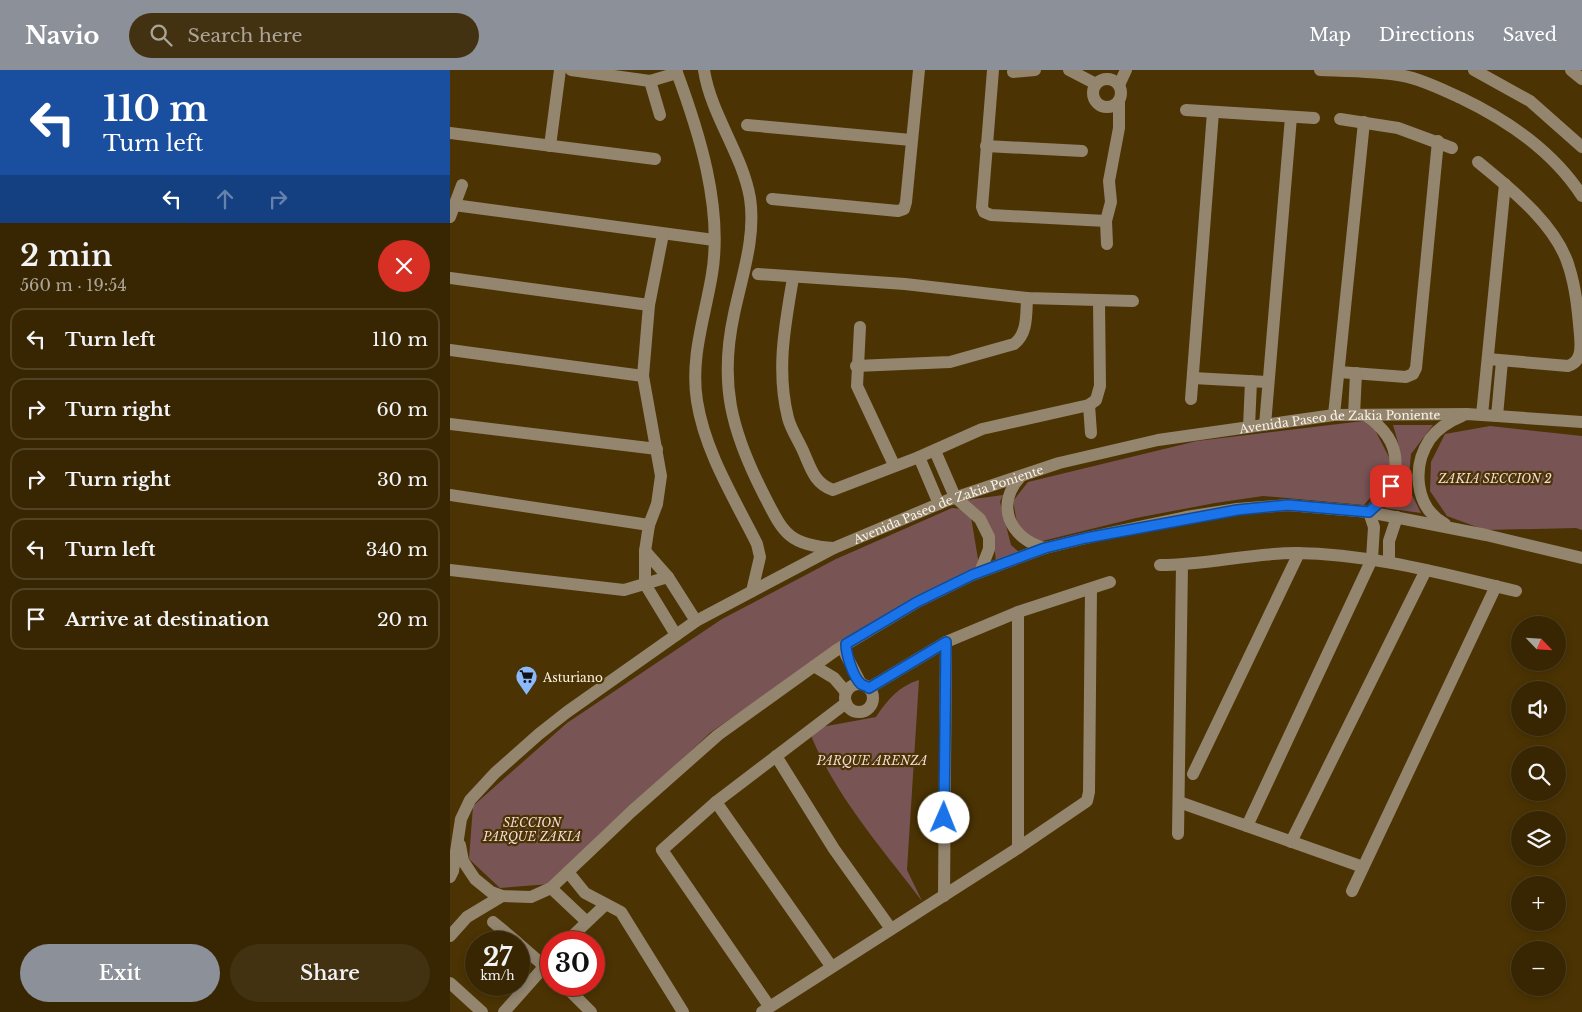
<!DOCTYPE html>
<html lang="en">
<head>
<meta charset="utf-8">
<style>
	body { margin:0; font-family:"Libre Baskerville",serif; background:#433211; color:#f1f3f6; height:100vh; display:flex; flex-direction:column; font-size:19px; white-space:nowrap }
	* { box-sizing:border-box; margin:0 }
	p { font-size:16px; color:#aba599 }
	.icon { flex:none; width:28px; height:28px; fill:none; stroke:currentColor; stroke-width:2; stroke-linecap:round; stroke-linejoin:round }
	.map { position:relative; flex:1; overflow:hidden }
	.sheet { display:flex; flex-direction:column; background:#382602; width:450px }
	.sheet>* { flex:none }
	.guide { background:#1a4fa0; color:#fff; overflow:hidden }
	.needle { width:32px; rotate:115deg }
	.controls { position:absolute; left:1061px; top:546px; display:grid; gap:10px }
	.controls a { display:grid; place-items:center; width:55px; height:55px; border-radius:50%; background:#382602; box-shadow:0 2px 8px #0003,0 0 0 1px #524324; font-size:25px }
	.speed { position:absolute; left:15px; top:861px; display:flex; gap:10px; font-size:25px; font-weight:700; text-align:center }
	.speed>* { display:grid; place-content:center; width:65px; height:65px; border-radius:50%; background:#382602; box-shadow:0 2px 8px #0003,0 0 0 1px #524324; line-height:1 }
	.speed small { font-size:12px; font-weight:400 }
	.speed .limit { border:8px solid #d22; background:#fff; color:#111 }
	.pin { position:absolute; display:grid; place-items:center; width:42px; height:42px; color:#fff; margin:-21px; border-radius:10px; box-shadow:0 2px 8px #0006 }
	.me { position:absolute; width:55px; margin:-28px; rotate:1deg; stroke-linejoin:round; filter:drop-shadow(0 0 4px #0008) }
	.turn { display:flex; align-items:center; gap:18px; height:105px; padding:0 20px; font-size:22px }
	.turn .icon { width:65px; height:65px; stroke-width:2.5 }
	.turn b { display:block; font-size:35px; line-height:42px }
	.lanes { display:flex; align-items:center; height:48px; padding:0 20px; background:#0003; justify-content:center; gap:25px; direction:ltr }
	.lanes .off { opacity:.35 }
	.round { display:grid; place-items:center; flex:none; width:52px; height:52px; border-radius:26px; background:#433211 }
	.head { display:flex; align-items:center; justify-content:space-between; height:85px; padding:0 20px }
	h1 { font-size:30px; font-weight:600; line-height:38px }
	.action { display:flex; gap:10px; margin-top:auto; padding:10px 20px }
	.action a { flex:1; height:58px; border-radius:30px; background:#8c9099; color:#fff; font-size:20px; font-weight:600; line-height:58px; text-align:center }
	.action a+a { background:#433211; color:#f1f3f6 }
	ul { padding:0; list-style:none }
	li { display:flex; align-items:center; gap:15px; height:62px; margin:0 10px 8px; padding:0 10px; border:2px solid #524324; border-radius:15px }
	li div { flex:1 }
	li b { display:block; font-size:19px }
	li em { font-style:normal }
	header { display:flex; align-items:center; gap:30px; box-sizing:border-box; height:70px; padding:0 25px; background:#8c9099; color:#fff }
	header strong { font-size:24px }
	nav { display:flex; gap:28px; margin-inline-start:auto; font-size:18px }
	.search { width:350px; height:45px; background:#433211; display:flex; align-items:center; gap:12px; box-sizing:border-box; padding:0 18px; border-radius:28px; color:#aba599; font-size:19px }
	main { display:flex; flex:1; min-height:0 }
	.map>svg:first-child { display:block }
	.green { fill:#795455 }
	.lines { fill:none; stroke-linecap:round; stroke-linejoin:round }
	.minor { stroke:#93856e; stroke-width:12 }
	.route-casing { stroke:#114b97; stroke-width:12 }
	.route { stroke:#1a73e8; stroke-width:9 }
	.labels { text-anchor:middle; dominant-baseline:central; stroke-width:4.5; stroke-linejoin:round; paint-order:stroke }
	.street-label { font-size:12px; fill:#fdf4e6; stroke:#4b3303 }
	.park-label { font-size:12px; font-style:italic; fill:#f2dddd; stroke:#4b3303 }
	.poi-label { font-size:12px; fill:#fdf4e6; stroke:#4b3303; text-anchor:start }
</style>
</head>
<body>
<header>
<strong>Navio</strong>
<div class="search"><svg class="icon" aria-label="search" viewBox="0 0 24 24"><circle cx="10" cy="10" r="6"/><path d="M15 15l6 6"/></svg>Search here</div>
<nav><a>Map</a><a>Directions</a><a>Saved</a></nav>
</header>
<main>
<section class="sheet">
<div class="guide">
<div class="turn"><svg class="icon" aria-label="left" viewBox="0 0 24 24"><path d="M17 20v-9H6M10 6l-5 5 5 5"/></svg><div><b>110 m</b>Turn left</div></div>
<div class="lanes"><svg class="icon" aria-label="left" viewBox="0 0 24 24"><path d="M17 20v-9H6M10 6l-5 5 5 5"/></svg><svg class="icon off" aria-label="ahead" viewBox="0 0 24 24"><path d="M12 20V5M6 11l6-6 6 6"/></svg><svg class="icon off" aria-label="right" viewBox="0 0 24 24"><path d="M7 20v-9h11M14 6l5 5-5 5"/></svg></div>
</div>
<div class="head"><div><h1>2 min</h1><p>560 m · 19:54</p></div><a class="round" style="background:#d93025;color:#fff"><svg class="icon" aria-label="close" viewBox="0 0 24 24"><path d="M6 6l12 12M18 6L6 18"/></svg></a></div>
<ul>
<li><svg class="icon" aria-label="left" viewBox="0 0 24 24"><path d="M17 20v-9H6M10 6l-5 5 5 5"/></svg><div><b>Turn left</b></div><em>110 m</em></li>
<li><svg class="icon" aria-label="right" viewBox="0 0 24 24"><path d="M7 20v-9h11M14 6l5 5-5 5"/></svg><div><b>Turn right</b></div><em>60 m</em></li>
<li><svg class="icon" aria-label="right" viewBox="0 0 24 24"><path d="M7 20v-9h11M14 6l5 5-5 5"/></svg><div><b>Turn right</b></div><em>30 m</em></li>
<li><svg class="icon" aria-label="left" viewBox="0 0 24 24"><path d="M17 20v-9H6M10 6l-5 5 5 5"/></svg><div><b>Turn left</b></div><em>340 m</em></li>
<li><svg class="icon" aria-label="arrive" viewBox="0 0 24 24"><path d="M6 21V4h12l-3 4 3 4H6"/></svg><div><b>Arrive at destination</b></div><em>20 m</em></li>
</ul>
<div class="action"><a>Exit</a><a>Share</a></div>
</section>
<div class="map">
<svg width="1132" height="942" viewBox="0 0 1132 942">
	<rect width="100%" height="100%" fill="#4b3303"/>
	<!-- green -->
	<path class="green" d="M913,351L925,360L941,391L925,422L914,435L813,426L765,433L686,448L588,472L568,458L563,431L578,412L747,371Z
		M943,355H983L961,384L958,417L971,443L935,438C955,405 954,391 943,355Z
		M1040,356L1132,366V460L1126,458L1035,460L997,446L980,421L981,392L995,364Z
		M553,425L550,432L561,475L569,482L546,493C544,462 541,443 509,431Z
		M502,438L514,439L521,447L529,495L406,564L261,662L100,814L50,818L19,789L23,736L117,653L272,549L386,489Z
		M469,610L457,800L472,831C432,778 385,726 360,663L366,658L426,647C437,630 449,616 469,610Z"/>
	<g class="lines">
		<!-- minor -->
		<g class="minor">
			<path d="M121,0L200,11L227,3"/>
			<path d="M226,0C249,62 273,137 262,204C255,247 240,287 247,331C255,382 284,428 307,474L310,487L302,521"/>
			<path d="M254,0C261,45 292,83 300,128C306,167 292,206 284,244C269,313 281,360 313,423C333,462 337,475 384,478"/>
			<path d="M543,0L532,137L534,142L541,145L656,151"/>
			<path d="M619,0L646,14"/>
			<path d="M870,0C897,1 927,1 954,6C974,10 993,20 1011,28C1059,51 1103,81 1132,126"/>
			<path d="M1024,0L1080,31L1132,77"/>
			<path d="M1121,0L1132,9"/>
			<path d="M563,2L585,0"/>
			<circle cx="657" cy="23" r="14"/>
			<path d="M200,11L210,45"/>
			<path d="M669,15L676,0"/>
			<path d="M736,40L864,48"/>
			<path d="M890,49L948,58L1002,78"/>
			<path d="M297,55L461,70"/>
			<path d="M0,63L205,89"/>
			<path d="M100,76L110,0"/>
			<path d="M536,76L632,81"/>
			<path d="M1028,92C1061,119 1107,155 1119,197C1126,219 1128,242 1130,265C1131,277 1132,292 1118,296L1038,289"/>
			<path d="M322,129L448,141L454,139L456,132L469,0"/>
			<path d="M4,135L264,170"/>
			<path d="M0,147L12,115"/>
			<path d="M213,164L199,235L193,306L211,406L207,434L199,455L195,481V514L226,565"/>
			<path d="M657,174L656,151L661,132L659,111L669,58V32"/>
			<path d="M308,204L455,214L577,228L683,231"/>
			<path d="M0,208L199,235"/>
			<path d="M343,208C335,255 326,300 338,348C341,360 349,371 354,383C361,399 365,414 383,420L469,387L532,359L639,335L646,330L650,316L649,231"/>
			<path d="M410,257L407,316L444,395"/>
			<path d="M0,280L193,306"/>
			<path d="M406,296L500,292L564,274C578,263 576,245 577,228"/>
			<path d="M889,302L956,307L963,304L966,298L988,71"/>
			<path d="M743,308L817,312"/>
			<path d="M741,329L763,42"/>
			<path d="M639,335L641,363"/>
			<path d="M884,345L914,52"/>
			<path d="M904,345L906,303"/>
			<path d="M1032,345L1055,114"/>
			<path d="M1047,346L1052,291"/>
			<path d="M0,354L207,379"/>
			<path d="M815,355L841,47"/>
			<path d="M799,357L801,311"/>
			<path d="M485,381L505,427L530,449L539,467V479L530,502"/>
			<path d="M469,387L489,434"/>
			<path d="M571,406C544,435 560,469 595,478"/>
			<path d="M0,425L199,455"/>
			<path d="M995,454C964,437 962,396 980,369C988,358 1000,351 1012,346"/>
			<path d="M195,481L218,507L246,551"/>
			<path d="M939,491V471L947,447"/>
			<path d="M710,495C756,495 801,483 846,483C922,484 993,504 1066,521"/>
			<path d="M0,500L174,520L218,507"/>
			<path d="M568,542V778"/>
			<path d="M396,574V585L411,614"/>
			<path d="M364,596L384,608L396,622"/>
			<circle cx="409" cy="628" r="14"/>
			<path d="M419,618L496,572L568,542L660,512"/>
			<path d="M326,686L384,779L441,859"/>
			<path d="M743,704L849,483"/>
			<path d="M266,732L381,896"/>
			<path d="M729,732L913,797"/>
			<path d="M797,756L922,489L924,457L919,442C954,410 956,372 915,345"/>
			<path d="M728,764L732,495"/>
			<path d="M841,772L976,500"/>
			<path d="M10,775L13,791L25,809L41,822L52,826L81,827L101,818L181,742L268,665L385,581L467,532L522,505L595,478L636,468L736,447L787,439L838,435L919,442L1036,465L1132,488"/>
			<path d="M118,802L135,823L171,842L233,942"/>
			<path id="s1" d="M0,807L3,801L11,749L20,730L45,703L89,664L117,642L246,551L384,478L498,430L609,393L708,370L884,345L1017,344L1132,352"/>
			<path d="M101,818L136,851"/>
			<path d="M902,821L1046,516"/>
			<path d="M494,826L496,572"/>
			<path d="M43,852L67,872"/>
			<path d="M0,866L17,847L52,826"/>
			<path d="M116,872L155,835"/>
			<path d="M69,874L101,902"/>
			<path d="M0,913L32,942"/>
			<path d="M114,915L141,942"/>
			<path d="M319,936L212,780L266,732L396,633"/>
			<path d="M54,942L101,889"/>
			<path d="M312,942L568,778L637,731L639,722L641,519"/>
		</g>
	</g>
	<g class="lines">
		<defs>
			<path id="route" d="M494,748L496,572L419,618C417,616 414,616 411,614C403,607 396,584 396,574L467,532L522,505L595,478L636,468L787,440L838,435L919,442L932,430L941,416"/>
		</defs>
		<!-- route casing -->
		<use href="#route" class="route-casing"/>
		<!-- route -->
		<use href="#route" class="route"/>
	</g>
	<!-- icons -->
	<defs>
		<symbol id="supermarket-pin" viewBox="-11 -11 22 30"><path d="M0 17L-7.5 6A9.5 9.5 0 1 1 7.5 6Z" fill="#8cb9fc" stroke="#4b3303"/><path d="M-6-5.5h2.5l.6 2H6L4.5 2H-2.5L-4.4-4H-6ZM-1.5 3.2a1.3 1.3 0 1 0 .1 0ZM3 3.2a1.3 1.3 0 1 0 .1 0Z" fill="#111"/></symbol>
	</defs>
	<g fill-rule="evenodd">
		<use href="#supermarket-pin" x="64" y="594" width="25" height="34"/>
	</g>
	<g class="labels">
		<!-- street labels -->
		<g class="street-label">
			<text stroke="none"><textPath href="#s1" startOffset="1051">Avenida Paseo de Zakia Poniente</textPath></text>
			<text stroke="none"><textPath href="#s1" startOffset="648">Avenida Paseo de Zakia Poniente</textPath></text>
		</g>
		<!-- park labels -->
		<g class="park-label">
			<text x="1045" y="408">ZAKIA SECCION 2</text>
			<text x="422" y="690">PARQUE ARENZA</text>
			<text x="82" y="752">SECCION<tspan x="82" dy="14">PARQUE ZAKIA</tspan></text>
		</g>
		<!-- poi labels -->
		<g class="poi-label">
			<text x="93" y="607">Asturiano</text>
		</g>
	</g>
</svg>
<div class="controls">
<a><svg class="needle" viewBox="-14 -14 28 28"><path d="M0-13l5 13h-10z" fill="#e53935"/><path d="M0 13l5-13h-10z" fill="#aba599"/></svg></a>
<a><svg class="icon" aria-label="sound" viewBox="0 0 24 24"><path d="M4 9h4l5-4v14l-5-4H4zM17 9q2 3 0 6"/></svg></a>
<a><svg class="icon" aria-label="search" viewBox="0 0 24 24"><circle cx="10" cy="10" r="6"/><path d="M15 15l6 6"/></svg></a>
<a><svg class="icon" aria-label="layers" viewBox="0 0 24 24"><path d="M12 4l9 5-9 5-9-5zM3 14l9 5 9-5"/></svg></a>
<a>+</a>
<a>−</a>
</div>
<div class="speed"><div>27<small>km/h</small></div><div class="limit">30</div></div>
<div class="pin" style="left:941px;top:416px;background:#d93025"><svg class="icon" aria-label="arrive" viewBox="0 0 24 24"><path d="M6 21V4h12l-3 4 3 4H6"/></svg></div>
<svg class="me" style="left:494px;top:748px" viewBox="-20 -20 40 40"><circle r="19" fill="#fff"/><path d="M0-13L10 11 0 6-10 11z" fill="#1a73e8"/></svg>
</div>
</main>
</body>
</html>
